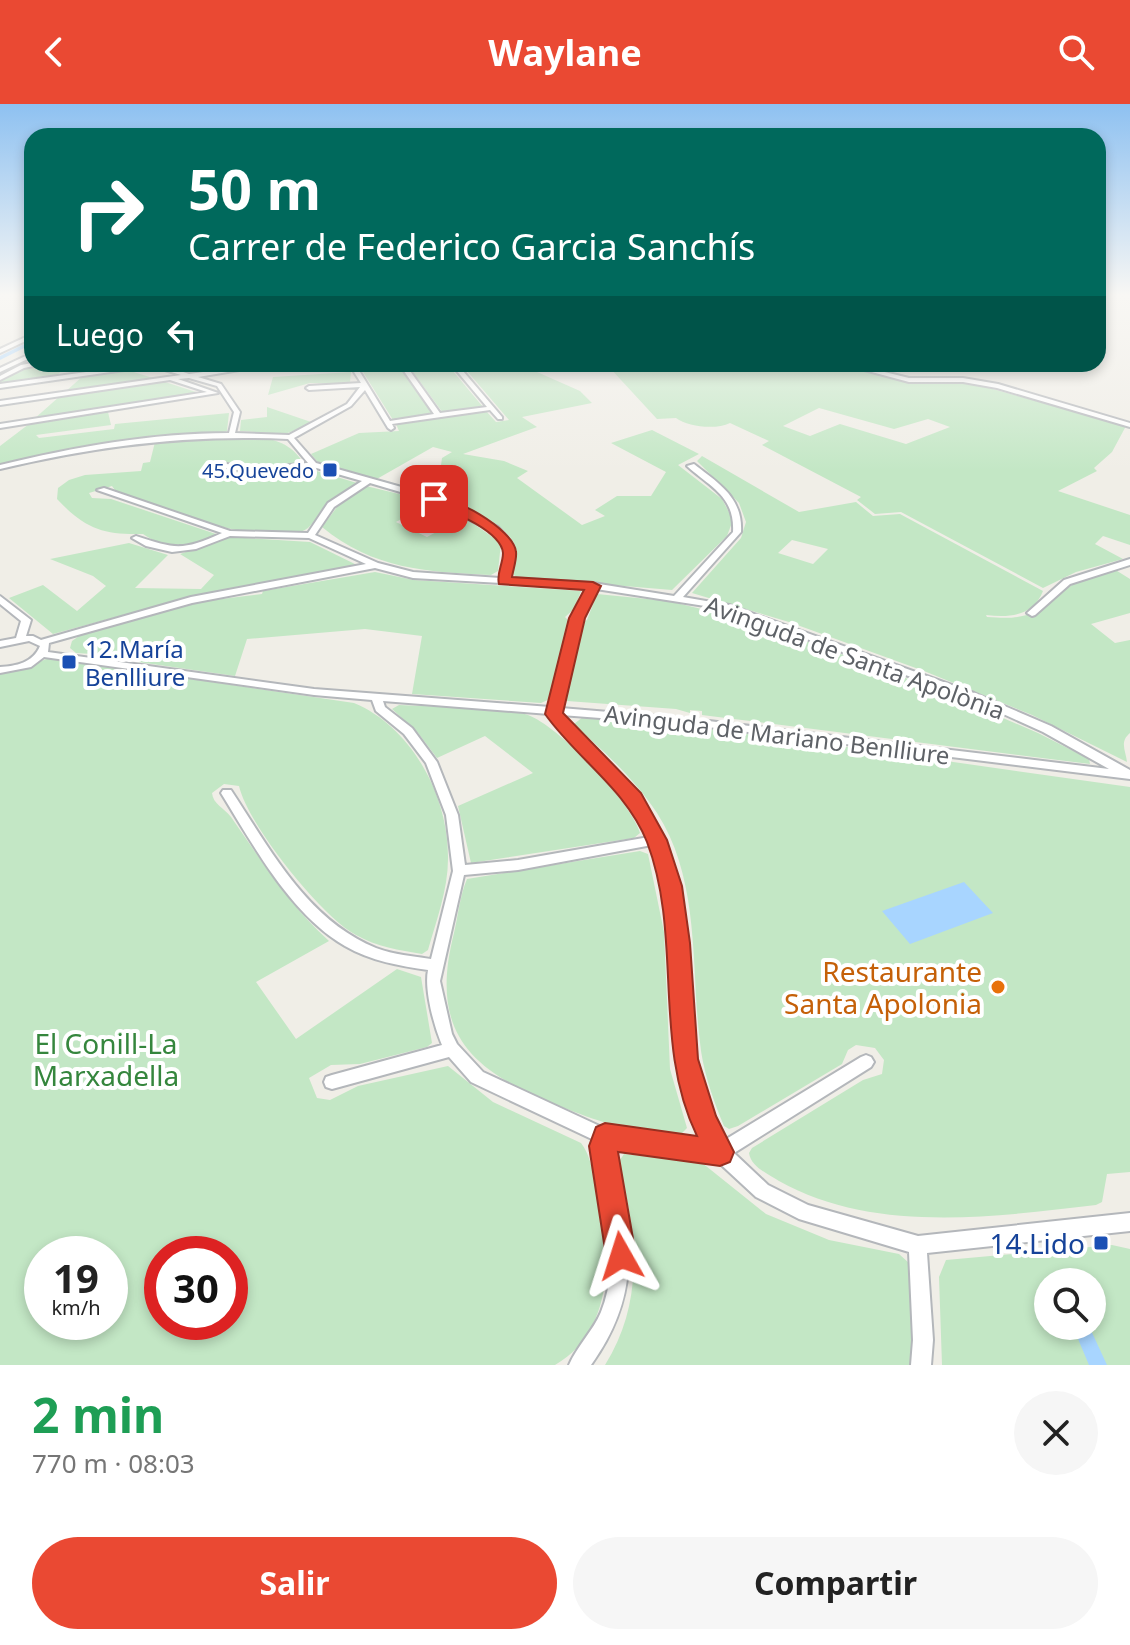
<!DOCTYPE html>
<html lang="es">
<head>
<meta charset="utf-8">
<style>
	body { margin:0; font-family:"Noto Sans",sans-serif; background:#f6f6f6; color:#222; height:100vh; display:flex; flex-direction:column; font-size:30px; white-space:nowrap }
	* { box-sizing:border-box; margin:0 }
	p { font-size:26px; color:#767676 }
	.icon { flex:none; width:44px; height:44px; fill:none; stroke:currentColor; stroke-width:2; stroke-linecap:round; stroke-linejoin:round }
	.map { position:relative; height:1261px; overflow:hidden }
	.drawer { display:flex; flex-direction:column; background:#fff; flex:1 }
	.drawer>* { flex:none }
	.banner { position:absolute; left:24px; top:24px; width:1082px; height:244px; border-radius:24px; box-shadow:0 4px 12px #0003; background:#00695c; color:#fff; overflow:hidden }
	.controls { position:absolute; left:1034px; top:1164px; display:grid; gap:16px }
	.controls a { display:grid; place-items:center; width:72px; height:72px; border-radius:50%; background:#fff; box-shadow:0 4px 12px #0003; font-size:40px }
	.speed { position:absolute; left:24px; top:1132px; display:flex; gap:16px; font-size:40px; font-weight:700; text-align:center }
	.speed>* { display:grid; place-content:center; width:104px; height:104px; border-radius:50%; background:#fff; box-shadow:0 4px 12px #0003; line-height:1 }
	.speed small { font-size:20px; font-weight:400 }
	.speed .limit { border:12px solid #d22; background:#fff; color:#111 }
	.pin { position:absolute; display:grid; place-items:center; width:68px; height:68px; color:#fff; margin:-34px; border-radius:16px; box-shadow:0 4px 12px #0006 }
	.me { position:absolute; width:88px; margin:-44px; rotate:354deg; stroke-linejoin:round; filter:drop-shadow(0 0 6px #0008) }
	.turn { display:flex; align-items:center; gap:28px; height:168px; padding:0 32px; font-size:36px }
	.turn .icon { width:104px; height:104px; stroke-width:2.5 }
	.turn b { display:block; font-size:56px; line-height:68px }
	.then { display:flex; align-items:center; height:76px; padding:0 32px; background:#0003; gap:16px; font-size:30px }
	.round { display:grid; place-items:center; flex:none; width:84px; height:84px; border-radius:42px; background:#f6f6f6 }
	.overview { display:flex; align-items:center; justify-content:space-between; height:136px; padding:0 32px }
	h1 { font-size:48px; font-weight:700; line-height:60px; color:#1e9e55 }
	.primary-button { display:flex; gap:16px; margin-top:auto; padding:16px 32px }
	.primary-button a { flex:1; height:92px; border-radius:48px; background:#ea4933; color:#fff; font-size:32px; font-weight:700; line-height:92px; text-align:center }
	.primary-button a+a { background:#f6f6f6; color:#222 }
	header { display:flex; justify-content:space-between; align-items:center; height:104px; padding:0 32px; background:#ea4933; color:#fff; font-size:36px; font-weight:700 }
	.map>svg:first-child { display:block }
	.green { fill:#c3e7c5; fill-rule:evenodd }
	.water { fill:#a8d5ff }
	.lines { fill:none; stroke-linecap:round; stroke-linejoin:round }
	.canal { fill:#a8d5ff; fill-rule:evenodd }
	.minor-casing { stroke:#b4b7bb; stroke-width:4 }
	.minor { fill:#fff; fill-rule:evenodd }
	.route { fill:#ea4933; stroke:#982f21; stroke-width:2 }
	.transit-dot { fill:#1a4fb4; stroke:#fff; stroke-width:3 }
	.food-dot { fill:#e8710a; stroke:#fff; stroke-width:3 }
	.labels { text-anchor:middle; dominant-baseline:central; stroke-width:8; stroke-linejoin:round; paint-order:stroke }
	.far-transit-label { font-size:20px; fill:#164399; stroke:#fff; text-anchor:end }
	.transit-label { font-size:24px; fill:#164399; stroke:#fff; text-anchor:start }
	.street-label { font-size:24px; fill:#5e6267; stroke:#fff }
	.near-food-label { font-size:28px; fill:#c56008; stroke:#fff; text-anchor:end }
	.near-park-label { font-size:28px; fill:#35863d; stroke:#fff }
	.near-transit-label { font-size:28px; fill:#164399; stroke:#fff; text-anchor:end }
</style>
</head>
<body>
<header><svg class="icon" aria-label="back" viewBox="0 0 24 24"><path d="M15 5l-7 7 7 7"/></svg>Waylane<svg class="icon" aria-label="search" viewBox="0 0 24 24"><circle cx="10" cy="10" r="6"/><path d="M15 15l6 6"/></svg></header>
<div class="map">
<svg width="1130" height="1261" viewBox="0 0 1130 1261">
	<rect width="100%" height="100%" fill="#f0eee7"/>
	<!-- green -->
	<path class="green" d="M51,260H69L55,273L0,280V276L25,264Z
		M358,260H397L433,311L393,316Z
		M407,260H447L483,303L443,309Z
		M461,260H519L580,287L592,299L522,313L537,323L463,350L504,357L528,367L517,374L582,421L605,412L595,406L617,392H651L666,368L611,339L652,326L699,350L678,361L722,395L733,416L727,432L672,486L516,473L512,469L515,441C500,410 436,392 405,383L441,361L442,354L452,348L433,343L375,376L322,363L329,359L320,361L311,350L359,329L399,327L396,320L486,307L496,318L509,316Z
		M622,260H841L911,278L971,279L1126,322L1112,348L1094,364L1097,367L1058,387L1130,411V441L1103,432L1095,440L1123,455L1076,468L1043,484L901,408L875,410L857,396L861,393L762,341L769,337L730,319C716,326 688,323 676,314L657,315L609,263ZM819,304L894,325L928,315L950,323L906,340L840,320L810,332L783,322Z
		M127,266L153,274L65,288L83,272Z
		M351,268L350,278L346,280L310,279L268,291L273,273Z
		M162,277L199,289L34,315L60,292Z
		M267,303L314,319L285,330L240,327L241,316L267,313Z
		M108,308L111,321L36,331L39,334L114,325L115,320L229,309L227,327L223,328L106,339L0,363V342L29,320Z
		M227,332C259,334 286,330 304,360L265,365L230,358L221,361L222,366L257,370L310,365L357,379C348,386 336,391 327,399C320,406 315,418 308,424C274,449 155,402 117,389L112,382L89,389L92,394L111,395L216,430C194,447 165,446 143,430C104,431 85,425 57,395L58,384L69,376L85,371L141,367L143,359L150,358L155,338Z
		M702,352L799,408L856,398L873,412L900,410L1043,487C1033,512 1010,514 986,511L987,513C1037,517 1034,506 1072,481C1084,473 1100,470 1114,465L1130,475V509L1091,520L1115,539L1130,536V629C1119,638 1126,647 1127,658L1032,611L924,567L789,518L692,489L741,434L746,418L739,399L697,357ZM792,436L828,445L813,460L778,449Z
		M366,382L432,398L396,418L427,433L464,413L501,439L498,467L491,471C426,468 373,465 322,423L340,399Z
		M230,433L310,438L359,462L186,494L53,530L9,494L43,481L77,507L106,482L93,472L50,455L129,439L168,451L135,484L201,485L214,471L180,450Z
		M375,468L414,476L581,487L574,505L565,513L571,519L552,594L541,599L412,590L422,532L365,525L247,535L235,572L138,558L141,553L76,549L70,544L72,537L82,530L205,497L262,490L263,487Z
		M597,490L668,497L752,517L938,586L1038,629L1089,655L1090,660L702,611V607L690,606V609L676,605L567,597L563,594L579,520L587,516Z
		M50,554L354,599C412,623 449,693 448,755C448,786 436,817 428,846L422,850C399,846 377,843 356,831C321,812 248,721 239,682L224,680L212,689C213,700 224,704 231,713C262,757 288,800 329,837L256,878L296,935L397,865L421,873L432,939L427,943L360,960L331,961L309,974L317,994L330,996L358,982L448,962L493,998L581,1039C590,1051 592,1065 596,1080C612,1139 617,1226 555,1261H0V570ZM42,1150H110V1218H42ZM162,1150H230V1218H162Z
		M399,601C430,603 502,602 528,611C559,622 631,698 640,729L634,734L471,759L458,702L533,669L485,632L437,654L418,629L392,605Z
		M583,613L727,626L1130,683V1068L1107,1070L1102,1098L1096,1101C994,1113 873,1130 779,1077C768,1070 751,1063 749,1049L752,1044L863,976L882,970L884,956L875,944L856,941L848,946L842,960L738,1022L729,1025L724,1022C714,998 705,973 701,947C690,868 702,779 657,709C634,674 604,648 574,620Z
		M640,747L648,750L664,828L670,965L687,1024L681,1030C643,1032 602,1019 567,1005C476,970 427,934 454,829C458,812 460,791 467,775Z
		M624,1050L701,1058L766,1110L829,1136L899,1150L909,1159L913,1228L910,1261H605C645,1197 637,1128 618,1059Z
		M1112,1141L1130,1145V1261H942L939,1173L946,1156ZM1048,1178H1092V1222H1048Z"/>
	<!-- water -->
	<path class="water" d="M964,778L993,809L910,840L882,807Z
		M1089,1222L1107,1261H1089L1073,1223Z"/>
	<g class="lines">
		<!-- canal -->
		<path class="canal" d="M32,236V240L0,256V252Z"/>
		<defs>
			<path id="minor" d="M32,230V234L0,249V245Z
				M32,249V253L0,268V264Z
				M32,259L43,260L24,264L0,276V272L21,261Z
				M144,260H160L189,270L260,260H275L198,273L221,280L240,308L235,329L289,331L347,300L360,283L309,286L306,284L309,282L361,279L349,260H355L390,317L434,310L399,260H405L440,309L487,303L451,260H457L502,313V315H498L490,306L392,320L394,324L391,326L388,324L365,286L351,302L294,334L316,359L437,393L498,423L511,438L514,449L509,474L593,479L674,492L733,428C735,392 710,383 687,362L694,360C718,379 743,393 741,428L683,493L729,501L974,589L1051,622L1130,666V675L692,621L561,611L638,691L663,736L683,806L694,955L710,1014L723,1037L861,953L866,951L871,953L874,958L871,963L734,1049L768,1081L808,1101L918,1132L1130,1109V1127L927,1149L933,1236L931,1261H911L913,1236L909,1148L799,1115L756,1093L716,1056L611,1042C629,1127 646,1184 591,1261H569C577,1242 593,1227 601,1208C622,1156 605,1095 595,1042L596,1037L471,978L449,953L332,985L326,983L324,978L326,973L332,971L442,941C434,922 424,886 428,866C400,862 371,857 345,842C291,811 253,741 221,689L223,686H231C270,745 307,816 376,844C394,851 413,852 431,855L453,767L446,711L426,659L404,630L376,607L372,596L314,591L44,553L31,563L0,569V563C16,562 33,559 40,542L29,537L0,543V537L16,534L21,517L0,500V492L31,516L26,532H33L41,536L191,493L366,460L309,434L230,432L196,445L172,448L146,442L132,434L136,432C176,445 182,447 222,429L97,386L104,384L230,427L308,429L328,399L362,377L313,363L256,369L221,363L217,361L221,359L256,365L308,359L288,335C190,330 95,342 0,365V361C75,343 151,329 229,329L234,308L217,282L189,274L178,275L218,289L0,324V320L207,288L170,276L0,301V297L181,271L152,262L0,284V280ZM370,379L431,397L492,427L503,439L506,449L500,474L413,468L378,459L315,431L334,403ZM375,464L413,474L587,484L572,514L550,603L314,585L48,548L49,539L192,499ZM596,485L724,505L966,593L1043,628L1109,665L692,615L561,604L582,514ZM383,597L549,610L629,697L649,733L518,756L465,761L458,711L437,658L412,624L385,603ZM652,741L669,806L678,955L695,1016L706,1038L606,1025L483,968L457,940L452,930L440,877L464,771L518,766Z
				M842,260H852L909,274H963L998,280L1130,319V323L997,284L963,278H909Z
				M1130,455V461L1070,480L1035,511L1032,512L1027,509L1064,476Z"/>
		</defs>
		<!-- minor casing -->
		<use href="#minor" class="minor-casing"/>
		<!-- minor -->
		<use href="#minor" class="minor"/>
	</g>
	<!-- sky -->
	<linearGradient id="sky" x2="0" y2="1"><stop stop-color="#8ec1f1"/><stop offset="0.52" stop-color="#f8f7f4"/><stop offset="1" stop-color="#f8f7f4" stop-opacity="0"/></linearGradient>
	<rect width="1130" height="367" fill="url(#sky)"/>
	<!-- route -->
	<path class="route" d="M429,392C451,390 514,425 516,448C517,455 513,466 512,473L593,478L601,482L585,514L563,609L641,689L667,736L682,782L690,839L698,955L716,1012L734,1048L730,1058L720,1062L618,1048L636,1152L632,1163L621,1167L611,1163L606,1152L589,1042L596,1023L605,1019L697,1032C652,940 683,833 647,738C626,685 577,655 545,610L569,514L584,486L499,480C496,470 503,460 503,449C501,426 448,406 429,398Z"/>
	<!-- markers -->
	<g class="transit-dot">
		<rect x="322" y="358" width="16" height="16" rx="4"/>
		<rect x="61" y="550" width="16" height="16" rx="4"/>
		<rect x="1093" y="1131" width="16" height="16" rx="4"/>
	</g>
	<circle class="food-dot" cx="998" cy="883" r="8"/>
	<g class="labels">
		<!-- far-transit labels -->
		<g class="far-transit-label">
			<text x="314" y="366">45.Quevedo</text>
		</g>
		<!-- transit labels -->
		<g class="transit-label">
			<text x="85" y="544">12.María<tspan x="85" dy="28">Benlliure</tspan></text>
		</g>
		<!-- street labels -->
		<g class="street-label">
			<text transform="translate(855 553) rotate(20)">Avinguda de Santa Apolònia</text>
			<text transform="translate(777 630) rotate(7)">Avinguda de Mariano Benlliure</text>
		</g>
		<!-- near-food labels -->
		<g class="near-food-label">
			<text x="982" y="867">Restaurante<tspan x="982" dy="32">Santa Apolonia</tspan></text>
		</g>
		<!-- near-park labels -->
		<g class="near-park-label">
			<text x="106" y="939">El Conill-La<tspan x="106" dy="32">Marxadella</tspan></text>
		</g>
		<!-- near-transit labels -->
		<g class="near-transit-label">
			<text x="1085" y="1139">14.Lido</text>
		</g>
	</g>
</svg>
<div class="controls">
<a><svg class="icon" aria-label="search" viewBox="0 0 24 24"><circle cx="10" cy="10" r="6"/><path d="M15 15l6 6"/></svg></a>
</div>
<div class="speed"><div>19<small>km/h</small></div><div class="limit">30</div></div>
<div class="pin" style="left:434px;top:395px;background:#d93025"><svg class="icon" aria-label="arrive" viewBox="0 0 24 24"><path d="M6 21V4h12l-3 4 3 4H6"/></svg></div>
<svg class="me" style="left:621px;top:1152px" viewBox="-20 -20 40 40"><path d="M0-17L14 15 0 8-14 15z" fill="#ea4933" stroke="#fff" stroke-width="4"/></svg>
<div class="banner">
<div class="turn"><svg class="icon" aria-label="right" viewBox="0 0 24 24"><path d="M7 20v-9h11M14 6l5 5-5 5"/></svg><div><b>50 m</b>Carrer de Federico Garcia Sanchís</div></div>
<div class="then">Luego<svg class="icon" aria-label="left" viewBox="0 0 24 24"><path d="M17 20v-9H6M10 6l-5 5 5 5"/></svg></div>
</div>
</div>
<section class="drawer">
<div class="overview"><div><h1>2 min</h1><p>770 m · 08:03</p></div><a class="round"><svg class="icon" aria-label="close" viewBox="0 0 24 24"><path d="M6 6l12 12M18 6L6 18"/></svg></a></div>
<div class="primary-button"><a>Salir</a><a>Compartir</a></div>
</section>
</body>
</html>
